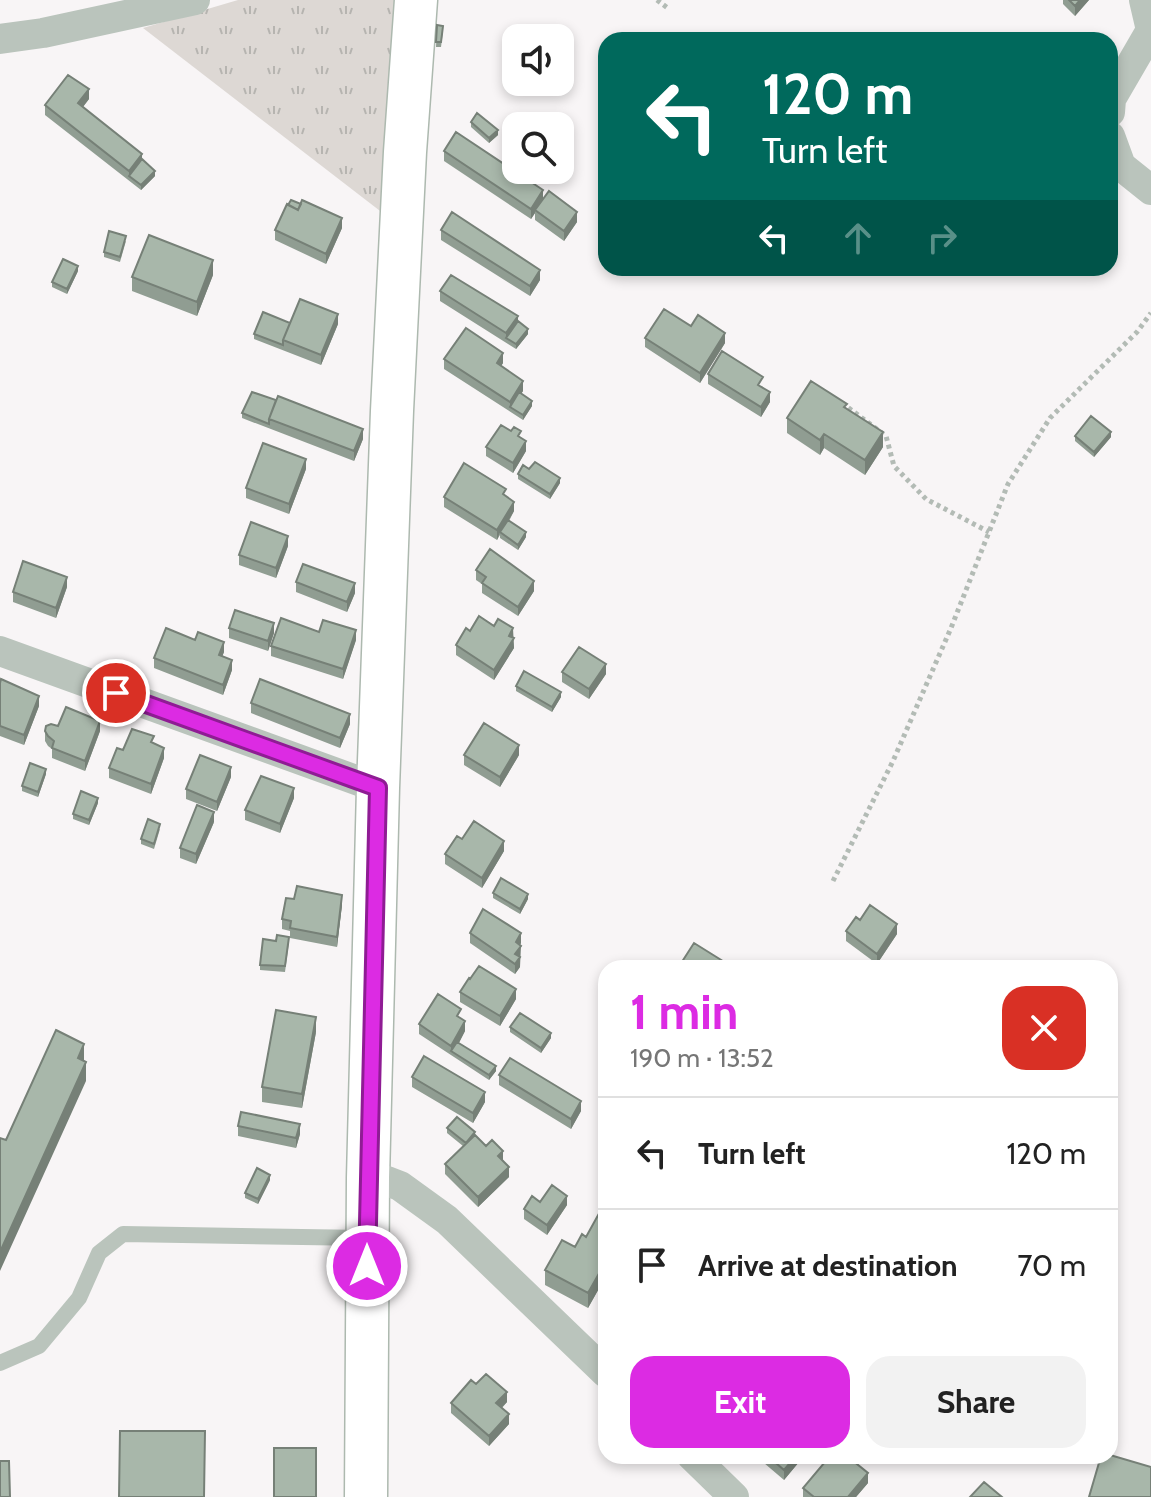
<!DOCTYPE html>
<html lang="en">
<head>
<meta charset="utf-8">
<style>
	body { margin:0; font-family:Cabin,sans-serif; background:#f2f2f2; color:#222; height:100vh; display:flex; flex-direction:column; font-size:30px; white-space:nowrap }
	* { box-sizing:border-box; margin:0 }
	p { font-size:26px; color:#767676 }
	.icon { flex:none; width:44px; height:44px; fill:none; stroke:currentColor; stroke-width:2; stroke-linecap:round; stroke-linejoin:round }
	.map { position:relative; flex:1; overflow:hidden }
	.panel { position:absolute; left:598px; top:960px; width:520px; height:504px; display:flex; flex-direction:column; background:#fff; border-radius:24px; box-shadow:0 4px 12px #0003 }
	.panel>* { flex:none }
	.banner { position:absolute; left:598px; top:32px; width:520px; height:244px; border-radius:24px; box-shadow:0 4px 12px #0003; background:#00695c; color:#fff; overflow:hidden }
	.controls { position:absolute; left:502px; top:24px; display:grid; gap:16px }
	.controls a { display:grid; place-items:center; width:72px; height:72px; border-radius:16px; background:#fff; box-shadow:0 4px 12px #0003; font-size:40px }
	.pin { position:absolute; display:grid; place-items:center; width:68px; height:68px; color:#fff; margin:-34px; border:4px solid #fff; border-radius:50%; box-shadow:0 2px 8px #0007 }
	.me { position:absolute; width:88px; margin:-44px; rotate:0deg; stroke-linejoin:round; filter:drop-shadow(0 0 6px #0008) }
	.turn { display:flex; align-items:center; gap:28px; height:168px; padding:0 32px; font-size:36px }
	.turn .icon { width:104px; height:104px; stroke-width:2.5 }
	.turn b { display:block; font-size:56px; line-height:68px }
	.lanes { display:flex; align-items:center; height:76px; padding:0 32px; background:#0003; justify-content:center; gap:40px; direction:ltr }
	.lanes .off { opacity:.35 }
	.round { display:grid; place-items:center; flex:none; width:84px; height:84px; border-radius:24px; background:#f2f2f2 }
	.head { display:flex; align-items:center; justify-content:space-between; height:136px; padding:0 32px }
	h1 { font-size:48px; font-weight:800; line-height:60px; color:#dc2be3 }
	.action { display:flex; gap:16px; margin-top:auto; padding:16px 32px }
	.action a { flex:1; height:92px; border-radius:24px; background:#dc2be3; color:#fff; font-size:32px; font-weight:800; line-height:92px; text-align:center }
	.action a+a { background:#f2f2f2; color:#222 }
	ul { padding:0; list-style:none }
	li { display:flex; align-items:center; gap:24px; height:112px; padding:0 32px; border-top:2px solid #e0e0e0 }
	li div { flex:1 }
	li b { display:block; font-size:30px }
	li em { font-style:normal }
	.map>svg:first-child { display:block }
	.grass { fill:url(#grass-tufts) }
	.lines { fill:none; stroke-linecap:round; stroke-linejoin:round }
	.secondary-casing { stroke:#adb9af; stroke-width:45 }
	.path { stroke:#b3bbb5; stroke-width:5; stroke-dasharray:4 4; stroke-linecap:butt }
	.lane { stroke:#bac4bc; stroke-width:16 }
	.street { stroke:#bac4bc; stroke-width:30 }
	.secondary { stroke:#fff; stroke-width:42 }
	.wall { fill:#909d92 }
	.shaded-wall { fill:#768077 }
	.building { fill:#a8b7aa; stroke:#768077; stroke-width:2 }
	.route-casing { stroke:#8f1c94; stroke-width:20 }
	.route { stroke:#dc2be3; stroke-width:14 }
</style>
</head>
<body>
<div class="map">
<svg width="1151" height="1497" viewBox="0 0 1151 1497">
	<defs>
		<pattern id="grass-tufts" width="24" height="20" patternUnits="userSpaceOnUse" patternTransform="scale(2)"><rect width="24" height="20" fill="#ddd8d4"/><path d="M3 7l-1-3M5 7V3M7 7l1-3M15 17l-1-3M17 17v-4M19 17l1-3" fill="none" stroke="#b6b4b0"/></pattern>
	</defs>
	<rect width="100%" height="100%" fill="#f8f5f6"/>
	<!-- grass -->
	<path class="grass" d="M238,0H395L384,214L143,28Z"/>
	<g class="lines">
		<defs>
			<path id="secondary" d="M366,1497L368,1178L378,788L392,411L405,152L416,0"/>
		</defs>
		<!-- secondary casing -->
		<use href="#secondary" class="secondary-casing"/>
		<!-- path -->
		<path class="path" d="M657,0L669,9
			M842,403L886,436L894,466L926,499L989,532
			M833,881L893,761L951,628L1008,484L1050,418L1137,332L1151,313"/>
		<!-- lane -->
		<path class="lane" d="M0,1363L39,1346L79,1298L99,1253L123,1234L366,1238"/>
		<!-- street -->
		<path class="street" d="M1144,0L1151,30
			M0,39L43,33L195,0
			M1110,112L1111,99L1151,30
			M1110,136L1121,166L1151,190
			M0,651L378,788
			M368,1178L387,1181L400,1186L447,1220L606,1373
			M692,1456L734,1497"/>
		<!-- secondary -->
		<use href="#secondary" class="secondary"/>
	</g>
	<!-- wall -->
	<path class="wall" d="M1063,0H1089L1075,16L1063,4Z
		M437,25L443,31L441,47H436Z
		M89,99L83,107L155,176L141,190L45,115V105Z
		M471,122L498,135L489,143L471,127Z
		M444,151L543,198L577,222L564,241L535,220V213L531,219L444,161Z
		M301,204L342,228L326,264L275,240V230L288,205Z
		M441,230L540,280L530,296L441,240Z
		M126,241L120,262L104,257V252Z
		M78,271L67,294L52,287V282Z
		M213,275L197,316L132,291V277Z
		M440,291L518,321L528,334L516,349L440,301Z
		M290,323L338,324L321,365L254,339V334Z
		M691,326L725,343L700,383L645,347V338Z
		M444,359L503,363L501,366L523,391L521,394L532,406L523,420L444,369Z
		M708,374L763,387L770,402L761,417L708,384Z
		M847,409L883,447L865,475L824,448L820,455L787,433V418Z
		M242,413L363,439L354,461L242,418Z
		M1075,436L1111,437L1094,457L1075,441Z
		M521,438L526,451L513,473L486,456V447Z
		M306,469L289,514L246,498V488Z
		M529,469L560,483L550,499L518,479V474Z
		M506,496L514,511L509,521L526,537L518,550L500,538V535L497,540L444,507V497Z
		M288,546L276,578L239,565V555Z
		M476,570L534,591L518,616L482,593V584L476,580Z
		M296,582L355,593L347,612L296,592Z
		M67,587L56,618L13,602V592Z
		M229,628L274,633L268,651L229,638Z
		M470,631L513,638L514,648L494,680L456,655V645Z
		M319,632L356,640L343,679L271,656V646Z
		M224,652L222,656L232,670L223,695L154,668V658Z
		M562,672L606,674L589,699L562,682Z
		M0,683L39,706L24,745L0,736Z
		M516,686L561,697L552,712L516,691Z
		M251,703L350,724L340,748L251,713Z
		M58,726L100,731L85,771L52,758V749L48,746L45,741V731Z
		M154,743L164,758L151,794L109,778V768L123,750Z
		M464,755H519L500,787L464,765Z
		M46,774L38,797L22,791V786Z
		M231,777L217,811L186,799V789Z
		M294,798L280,833L245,820V810Z
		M98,803L89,825L73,819V814Z
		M214,822L196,864L180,858V848Z
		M160,829L154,849L141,844V839Z
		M462,839L504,851L482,888L445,864V854Z
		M493,893L528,899L520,914L493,898Z
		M342,905L337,947L290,938V931L282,929V919Z
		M860,920L897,934L877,964L846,941V931Z
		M470,933L521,943L520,945V967L515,974L470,943Z
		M276,941L289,942L285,972L260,970V965Z
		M460,992L516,999L500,1026L460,1002Z
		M461,1018L465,1031L459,1043L496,1071L489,1080L419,1034V1024Z
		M510,1027L551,1038L541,1053L510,1032Z
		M316,1032L302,1108L262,1102V1087Z
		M499,1075L581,1111L571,1129L499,1085Z
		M412,1077L485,1102L473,1123L412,1087Z
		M238,1126L300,1134L296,1148L238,1136Z
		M447,1128L475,1136L503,1160L509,1177L478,1207L445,1174V1164L463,1146L447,1133Z
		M270,1180L258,1204L245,1198V1193Z
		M540,1202L567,1205L547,1235L524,1219V1209Z
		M606,1210V1276L588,1308L545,1285V1270L586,1237Z
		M476,1384L507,1402L502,1408L509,1424L489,1446L451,1413V1403Z
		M756,1456H804L784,1480Z
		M868,1483L856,1497H803V1488Z"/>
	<!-- shaded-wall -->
	<path class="shaded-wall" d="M1080,0H1089L1075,16V6Z
		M89,89V99L78,113V103Z
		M498,130V135L489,143V138Z
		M142,154V164L129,176V171Z
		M155,171V176L141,190V185Z
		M543,190V200L535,210V213L531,219V209Z
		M577,212V222L564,241V231Z
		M342,218V228L326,264V254Z
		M213,260V275L197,316V302Z
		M78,266V271L67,294V289Z
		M540,270V280L530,296V286Z
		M338,314V324L321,365V355Z
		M518,316V326L506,338V333Z
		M528,329V334L516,349V344Z
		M725,333V343L700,383V373Z
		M503,353V363L497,373V363Z
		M523,381V391L512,408L510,407V402Z
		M770,392V402L761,417V407Z
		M532,401V406L523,420V415Z
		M363,429V439L354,461V451Z
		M883,432V447L865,475V460Z
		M1111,432V437L1094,457V452Z
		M824,434V448L820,455V440Z
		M526,441V451L513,473V463Z
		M306,459V469L289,514V504Z
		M560,478V483L550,499V494Z
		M514,502V511L501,533L500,532L497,540V530Z
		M526,532V537L518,550V545Z
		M288,536V546L276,578V568Z
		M67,577V587L56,618V608Z
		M534,581V591L518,616V607Z
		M355,583V593L347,612V602Z
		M274,623V633L268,651V641Z
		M513,628L514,648L494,680V670Z
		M356,630V640L343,679V669Z
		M224,642V652L219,665V655Z
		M232,660V670L223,695V685Z
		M606,664V674L589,699V689Z
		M561,692V697L552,712V707Z
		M39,696V706L24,745V735Z
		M350,714V724L340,748V738Z
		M100,721V731L85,771V761Z
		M519,745V755L500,787V777Z
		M164,748V758L151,794V784Z
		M231,767V777L217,811V802Z
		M46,769V774L38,797V792Z
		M294,788V798L280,833V824Z
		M98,798V803L89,825V820Z
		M214,812V822L196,864V854Z
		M504,841V851L482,888V878Z
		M528,894V899L520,914V909Z
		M342,895V905L337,947V937Z
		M897,924V934L877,964V954Z
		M521,933V943L516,952V942Z
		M521,946L520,967L515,974V954Z
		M516,989V999L500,1026V1016Z
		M316,1017V1032L302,1108V1094Z
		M465,1021V1031L454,1052L451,1051V1056V1046Z
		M551,1033V1038L541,1053V1048Z
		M84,1044V1063L78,1058Z
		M86,1062V1081L0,1271V1252Z
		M496,1066V1071L489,1080V1075Z
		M485,1092V1102L473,1123V1113Z
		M581,1101V1111L571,1129V1119Z
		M300,1124V1134L296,1148V1138Z
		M503,1151V1160L498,1166V1156Z
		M509,1167V1177L478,1207V1197Z
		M270,1175V1180L258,1204V1199Z
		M567,1196V1205L547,1235V1225Z
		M606,1261V1276L588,1308V1293Z
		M507,1392V1402L496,1413V1403Z
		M509,1414V1424L489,1446V1436Z
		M796,1456H804L784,1480V1470Z
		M868,1473V1483L856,1497H848Z"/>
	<!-- building -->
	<path class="building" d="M1069,0H1080L1075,6Z
		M437,25L443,26L441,42H436Z
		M68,75L89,89L78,103L142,154L129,171L45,105Z
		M477,113L498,130L489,138L471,122Z
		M456,132L543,190L531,209L444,151Z
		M142,159L155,171L141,185L129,176Z
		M549,191L577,212L564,231L535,210Z
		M291,200L301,204L298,210L288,205Z
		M302,200L342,218L326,254L275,230L287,204L298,210Z
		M452,212L540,270L530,286L441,230Z
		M109,231L126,236L120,257L104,252Z
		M149,235L213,260L197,302L132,277Z
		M63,259L78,266L67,289L52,282Z
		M451,275L518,316L506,333L440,291Z
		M300,299L338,314L321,355L283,340Z
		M664,309L691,326L698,315L725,333L700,373L645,338Z
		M263,312L290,323L283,340V345L254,334Z
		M518,321L528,329L516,344L506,338Z
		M466,328L503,353L497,363L523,381L510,402L444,359Z
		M722,351L763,377L758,385L770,392L761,407L708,374Z
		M811,381L847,404L844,407L883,432L865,460L824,434L820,440L787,418Z
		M252,392L276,400L269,419V424L242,413Z
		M519,392L532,401L523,415L510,407Z
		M278,396L363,429L354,451L269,419Z
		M1091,416L1111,432L1094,452L1075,436Z
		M501,425L511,431L514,427L521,431L518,436L526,441L513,463L486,447Z
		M263,443L306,459L289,504L246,488Z
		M535,462L560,478L550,494L518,474L523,465L529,469Z
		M464,463L506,489L503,494L514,502L497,530L444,497Z
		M508,520L526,532L518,545L500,532Z
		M251,522L288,536L276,568L239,555Z
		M490,549L534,581L518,607L482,583L486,577L476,570Z
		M23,561L67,577L56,608L13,592Z
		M303,564L355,583L347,602L296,582Z
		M235,610L274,623L268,641L229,628Z
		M479,616L494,626L498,619L513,628L509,636L514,638L494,670L456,645L466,628L470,631Z
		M281,618L319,632L323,620L356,630L343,669L271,646Z
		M166,628L195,640L198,632L224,642L219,655L232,660L223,685L154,658Z
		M579,647L606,664L589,689L562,672Z
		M524,671L561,692L552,707L516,686Z
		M1,679L39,696L24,735L0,726V683Z
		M260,679L350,714L340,738L251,703Z
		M66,707L100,721L85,761L52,748L54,741L48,736L45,731L46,726L51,724L58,726Z
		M484,723L519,745L500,777L464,755Z
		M132,729L154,736L151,742L164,748L151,784L109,768L117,748L123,750Z
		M200,755L231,767L217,802L186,789Z
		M30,763L46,769L38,792L22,786Z
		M261,776L294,788L280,824L245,810Z
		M81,791L98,798L89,820L73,814Z
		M197,805L214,812L196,854L180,848Z
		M148,819L160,824L154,844L141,839Z
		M474,821L504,841L482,878L445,854L457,836L462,839Z
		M501,878L528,894L520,909L493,893Z
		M297,886L342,895L337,937L290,928L291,921L282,919L286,898L294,899Z
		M870,905L897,924L877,954L846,931L856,917L860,920Z
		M483,909L521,933L516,942L521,946L515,954L520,957L515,964L470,933Z
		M277,935L289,937L285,966L260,965L263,939L276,941Z
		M694,943L726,963L723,968H678Z
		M479,966L516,989L500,1016L460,992L469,978L470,979Z
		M438,994L461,1009L457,1016L465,1021L451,1046L419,1024Z
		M276,1010L316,1017L302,1094L262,1087Z
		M520,1013L551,1033L541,1048L510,1027Z
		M56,1030L84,1044L78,1058L86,1062L0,1252V1138L6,1140Z
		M457,1042L496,1066L489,1075L451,1051Z
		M424,1056L485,1092L473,1113L412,1077Z
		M510,1058L581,1101L571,1119L499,1075Z
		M241,1112L300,1124L296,1138L238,1126Z
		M457,1117L475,1132L466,1143L447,1128Z
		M475,1135L486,1146L492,1140L503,1151L498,1156L509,1167L478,1197L445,1164Z
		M257,1168L270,1175L258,1199L245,1193Z
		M552,1185L567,1196L547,1225L524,1209L532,1196L540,1202Z
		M602,1208L606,1210V1261L588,1293L545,1270L562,1240L575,1247L582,1234L586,1237Z
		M486,1374L507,1392L496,1403L509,1414L489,1436L451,1403L471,1380L476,1384Z
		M120,1431H205L204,1497H119Z
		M274,1448H316V1497H274Z
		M1110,1455L1151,1467V1497H1089L1101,1456Z
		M768,1456H796L784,1470Z
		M830,1456H847L868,1473L848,1497H814L803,1488Z
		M0,1461H9L10,1497H0Z
		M984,1482L1002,1497H970Z"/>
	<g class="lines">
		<defs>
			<path id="route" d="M116,693L378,788L367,1266"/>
		</defs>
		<!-- route casing -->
		<use href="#route" class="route-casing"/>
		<!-- route -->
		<use href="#route" class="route"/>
	</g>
</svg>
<div class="controls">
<a><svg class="icon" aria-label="sound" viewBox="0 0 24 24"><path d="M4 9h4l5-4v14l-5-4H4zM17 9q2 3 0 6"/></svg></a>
<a><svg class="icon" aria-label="search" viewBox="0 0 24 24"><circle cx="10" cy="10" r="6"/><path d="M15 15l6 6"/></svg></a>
</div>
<div class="pin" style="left:116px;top:693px;background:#d93025"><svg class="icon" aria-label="arrive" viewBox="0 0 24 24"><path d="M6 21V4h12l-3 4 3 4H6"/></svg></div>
<svg class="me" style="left:367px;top:1266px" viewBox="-20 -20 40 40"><circle r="17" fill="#dc2be3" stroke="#fff" stroke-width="3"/><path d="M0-11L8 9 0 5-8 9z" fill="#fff"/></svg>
<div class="banner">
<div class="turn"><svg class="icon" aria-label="left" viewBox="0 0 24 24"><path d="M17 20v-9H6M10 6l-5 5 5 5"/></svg><div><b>120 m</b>Turn left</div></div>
<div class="lanes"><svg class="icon" aria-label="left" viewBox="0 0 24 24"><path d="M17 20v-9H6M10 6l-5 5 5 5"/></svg><svg class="icon off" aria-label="ahead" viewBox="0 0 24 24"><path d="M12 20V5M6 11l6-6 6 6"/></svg><svg class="icon off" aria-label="right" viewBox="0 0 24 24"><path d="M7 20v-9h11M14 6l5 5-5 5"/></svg></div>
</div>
<section class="panel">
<div class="head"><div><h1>1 min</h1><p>190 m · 13:52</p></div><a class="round" style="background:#d93025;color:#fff"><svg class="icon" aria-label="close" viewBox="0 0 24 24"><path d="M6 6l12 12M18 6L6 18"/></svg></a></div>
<ul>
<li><svg class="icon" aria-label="left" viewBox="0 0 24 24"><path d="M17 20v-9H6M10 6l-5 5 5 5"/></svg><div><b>Turn left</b></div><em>120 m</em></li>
<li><svg class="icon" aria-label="arrive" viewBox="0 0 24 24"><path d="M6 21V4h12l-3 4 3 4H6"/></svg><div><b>Arrive at destination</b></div><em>70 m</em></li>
</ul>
<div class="action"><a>Exit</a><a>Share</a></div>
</section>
</div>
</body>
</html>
